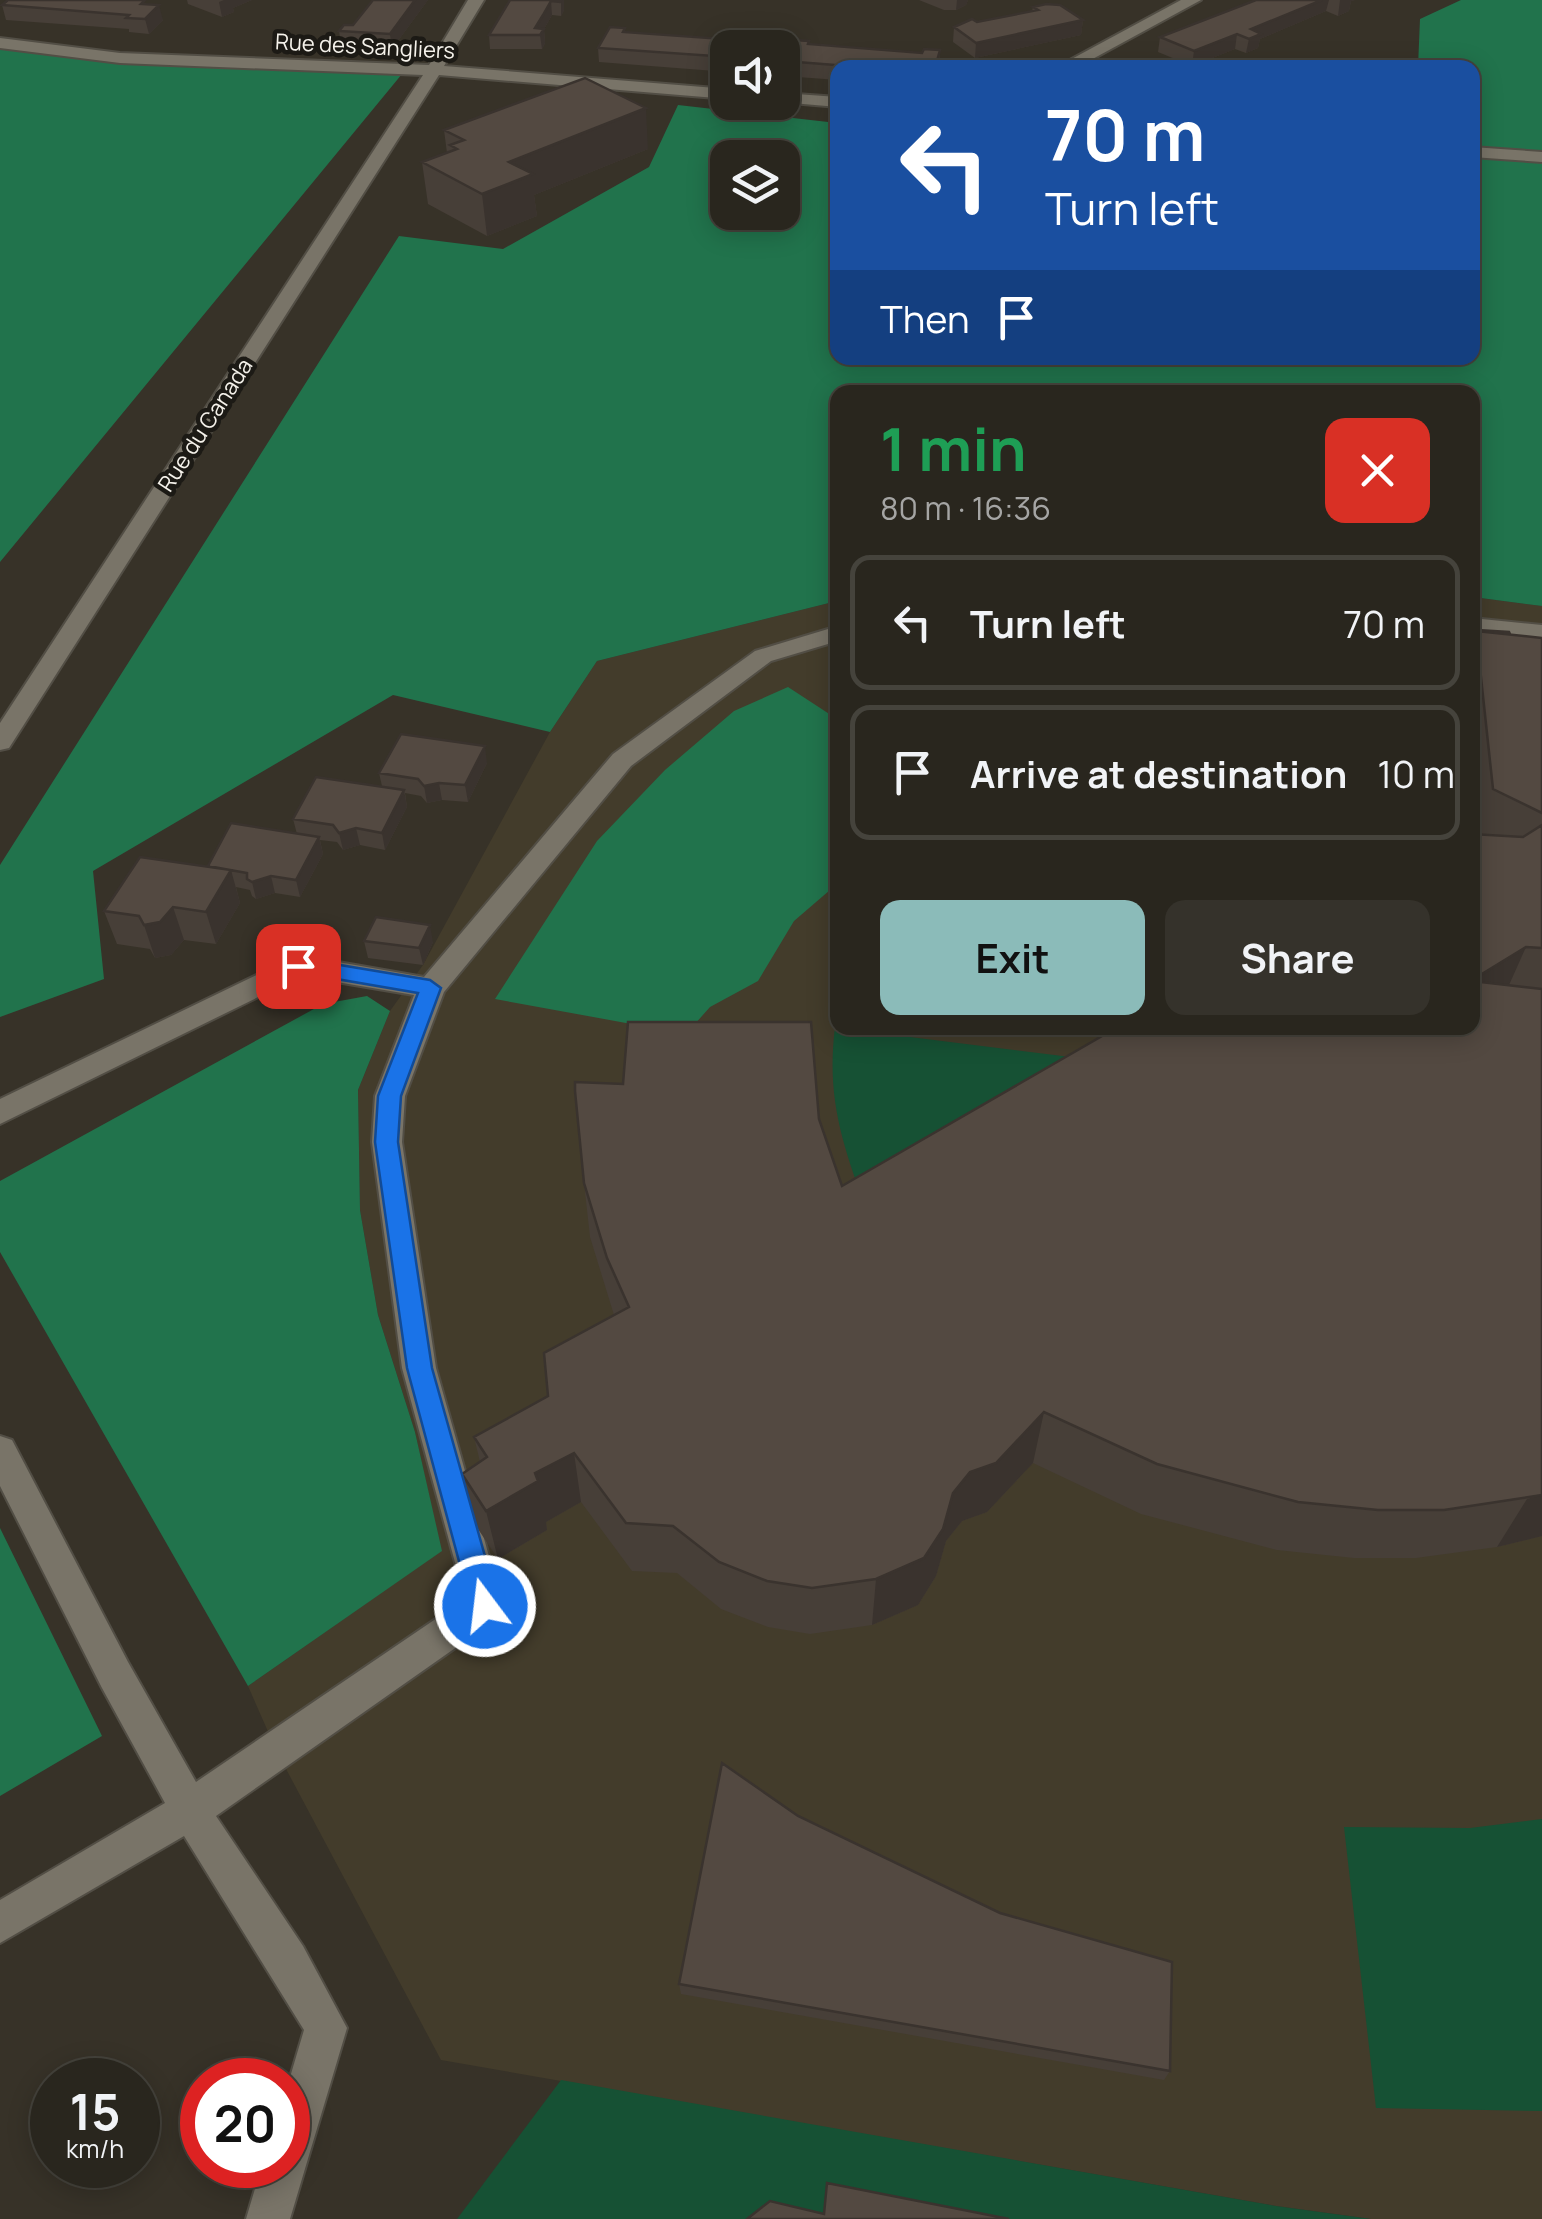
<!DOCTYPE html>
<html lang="en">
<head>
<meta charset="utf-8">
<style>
	body { margin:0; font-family:Manrope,sans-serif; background:#35322b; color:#f1f3f6; height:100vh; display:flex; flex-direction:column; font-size:38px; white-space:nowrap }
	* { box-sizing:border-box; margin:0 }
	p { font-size:32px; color:#a5a5a4 }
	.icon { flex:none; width:55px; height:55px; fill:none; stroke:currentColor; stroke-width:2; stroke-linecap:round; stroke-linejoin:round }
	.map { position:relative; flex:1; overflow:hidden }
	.drawer { position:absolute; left:830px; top:385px; width:650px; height:650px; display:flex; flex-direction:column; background:#29261e; border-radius:20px; box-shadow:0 5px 25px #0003,0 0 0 2px #45433c }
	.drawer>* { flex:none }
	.banner { position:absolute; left:830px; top:60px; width:650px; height:305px; border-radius:20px; box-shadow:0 5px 25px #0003,0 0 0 2px #45433c; background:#1a4fa0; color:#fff; overflow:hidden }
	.buttons { position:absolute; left:710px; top:30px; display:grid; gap:20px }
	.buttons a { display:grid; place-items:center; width:90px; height:90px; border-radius:20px; background:#29261e; box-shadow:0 5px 25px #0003,0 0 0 2px #45433c; font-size:50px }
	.speed { position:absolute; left:30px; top:2058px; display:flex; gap:20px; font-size:50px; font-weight:700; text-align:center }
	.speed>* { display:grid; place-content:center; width:130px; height:130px; border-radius:50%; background:#29261e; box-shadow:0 5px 25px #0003,0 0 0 2px #45433c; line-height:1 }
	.speed small { font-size:25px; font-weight:400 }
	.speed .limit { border:15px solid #d22; background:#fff; color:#111 }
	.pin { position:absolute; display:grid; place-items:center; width:85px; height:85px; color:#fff; margin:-42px; border-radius:20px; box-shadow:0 5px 15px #0006 }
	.me { position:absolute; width:110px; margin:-55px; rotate:345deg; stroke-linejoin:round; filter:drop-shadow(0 0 8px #0008) }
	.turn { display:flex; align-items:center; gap:35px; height:210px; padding:0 50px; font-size:45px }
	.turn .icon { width:130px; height:130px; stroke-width:2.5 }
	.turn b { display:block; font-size:70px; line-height:85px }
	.then { display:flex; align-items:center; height:95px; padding:0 50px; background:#0003; gap:20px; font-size:38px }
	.round { display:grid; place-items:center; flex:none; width:105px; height:105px; border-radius:20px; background:#35322b }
	.summary { display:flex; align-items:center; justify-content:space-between; height:170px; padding:0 50px }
	h1 { font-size:60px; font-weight:700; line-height:75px; color:#1e9e55 }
	.button { display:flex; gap:20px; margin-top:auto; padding:20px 50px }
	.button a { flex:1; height:115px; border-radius:20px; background:#8bbbb9; color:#111; font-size:40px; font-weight:700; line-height:115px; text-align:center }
	.button a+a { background:#35322b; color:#f1f3f6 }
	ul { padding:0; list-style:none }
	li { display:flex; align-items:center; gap:30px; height:135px; margin:0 20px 15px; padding:0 30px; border:5px solid #45433c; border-radius:20px }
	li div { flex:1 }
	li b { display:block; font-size:38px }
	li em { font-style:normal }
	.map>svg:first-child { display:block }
	.built { fill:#433c2b }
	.green { fill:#165134 }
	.forest { fill:#21734c; fill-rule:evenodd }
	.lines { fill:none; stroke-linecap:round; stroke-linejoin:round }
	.minor-casing { stroke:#524e45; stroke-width:4 }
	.minor { fill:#797468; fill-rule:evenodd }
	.wall { fill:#473f38 }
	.shaded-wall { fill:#3a332e }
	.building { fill:#534941; stroke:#3a332e; stroke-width:2.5 }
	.route { fill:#1a73e8; stroke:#114b97; stroke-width:2.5 }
	.labels { text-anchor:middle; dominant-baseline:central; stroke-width:9; stroke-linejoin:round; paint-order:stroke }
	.far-street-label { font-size:22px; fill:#f5f2eb; stroke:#1c1a15 }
</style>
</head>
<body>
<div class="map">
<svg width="1542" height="2219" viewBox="0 0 1542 2219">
	<rect width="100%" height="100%" fill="#373228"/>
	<!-- built -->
	<path class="built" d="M1473,597L1542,606V2219H1371L1276,2206L441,2060L277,1752L248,1686L441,1551L415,1432L378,1315L360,1210L358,1090L390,1011L423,965L550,732L597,661L837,601L838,1028H1472Z"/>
	<!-- green -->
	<path class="green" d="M835,1027L838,1028L1119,1063L867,1212C843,1145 826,1099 835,1027Z
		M1542,1819V2111L1376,2108L1344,1827L1470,1828Z
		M561,2080L1276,2206L1371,2219H457Z"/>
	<!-- forest -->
	<path class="forest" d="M1461,0H1542V606L1473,597L1472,392H838L837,601L597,661L550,732L393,695L93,871L104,979L0,1017V865L399,236L503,249L649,167L678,105L837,123L838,358H1472V68L1418,67L1420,19ZM728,158H782V212H728Z
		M0,45L402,74L0,562Z
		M788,687L837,719V884L794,921L758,981L710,1007L686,1034L495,999L597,841L665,770L734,711Z
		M367,996L390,1011L358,1090L360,1210L378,1315L415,1432L442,1551L248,1686L0,1252V1181L323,1004Z
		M0,1528L102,1736L0,1796Z"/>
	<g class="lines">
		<defs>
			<path id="minor" d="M468,0H484L444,66L728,89V99L439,75L9,748L0,750V723L423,75L120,63L0,48V38L120,53L429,65Z
				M1181,0H1201L1076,68H1055Z
				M782,93L838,97V107L780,102Z
				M1472,147L1542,152V162L1472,157Z
				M1472,618L1542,625V639L1472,632Z
				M838,626V641L771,661L631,766L444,992L405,1096L402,1142L436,1368L503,1606L498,1618L216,1816L303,1946L347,2028L290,2219H246L262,2165H288V2084L304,2030L184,1836L0,1943V1900L165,1803L102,1688L0,1486V1436L12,1440L128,1662L196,1782L465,1599L402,1368L372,1142L375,1096L414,995L301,976L0,1124V1099L298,955L424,977L613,754L755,651Z"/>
		</defs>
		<!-- minor casing -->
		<use href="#minor" class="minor-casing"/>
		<!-- minor -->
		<use href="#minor" class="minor"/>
	</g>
	<!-- wall -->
	<path class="wall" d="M187,0H252L233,8L234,12L222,17L188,4Z
		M428,0L392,49L341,45L339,31Z
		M510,0H564V10L561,16L552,15L544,29L545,43L542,49H490L489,35Z
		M919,0H968L966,5L956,10H944Z
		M1256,0H1355L1351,1L1349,11L1338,16L1326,11L1260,39L1258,48L1246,53L1235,49L1192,66L1158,52L1160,37Z
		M2,5H152L163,20L149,34L129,32V29L6,20Z
		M1033,7L1083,20L1081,35L975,58L953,42L954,27L1032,11Z
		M625,32L737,40L728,48V72L599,62L598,48Z
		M809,41V45L922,53L940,50L939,65L938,68H838V80L784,76V61Z
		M444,130L648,149L534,195L537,216L487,236L428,204L422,162L447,153Z
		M1476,631L1542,638V1536L1497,1547L1416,1558H1354L1277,1550L1141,1514L1033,1463L987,1512L962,1521L946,1541L936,1576L918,1605L872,1625L810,1634L768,1627L721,1609L677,1573L632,1571L581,1502L546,1522L547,1530L498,1559L474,1523L462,1474L480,1462L474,1437L548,1396L614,1315L590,1237L584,1183L819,1119L842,1186L1472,1028V641Z
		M487,763L468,802L442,800L427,803L421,796L405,793L407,807L385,850L360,845L343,850L337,842L320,840L323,854L300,897L275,893L256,899L252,896L250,890L236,887L240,903L216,944L184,940L171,955L155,958L150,949L117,944L104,911L208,867L297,834L293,819L382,786L379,773Z
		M364,941L433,942L423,965L368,958Z
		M679,1984L1170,2071L1164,2080L681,1994Z"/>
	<!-- shaded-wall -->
	<path class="shaded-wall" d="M224,0H252L233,8L234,12L222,17L219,2Z
		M415,0H428L392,49L390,34Z
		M561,0H564V10L561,16Z
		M957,0H968L966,5L956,10Z
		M1322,0H1329L1326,11L1260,39L1258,48L1246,53L1251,29Z
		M1340,0H1355L1351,1L1349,11L1338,16Z
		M551,1L552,15L544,29L545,43L542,49L540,35L535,28Z
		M159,5L163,20L149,34L145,19Z
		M1083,20L1081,35L975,58L976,43Z
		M1237,34L1235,49L1192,66L1194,51Z
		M646,108L648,149L534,195L537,216L487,236L482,194L509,162Z
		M485,746L487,763L468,802L465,785Z
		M439,783L442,800L427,803L424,786Z
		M404,790L407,807L385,850L382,833Z
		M356,828L360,845L343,850L339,833Z
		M319,837L323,854L300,897L296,880Z
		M231,870L240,903L216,944L206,912Z
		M271,876L275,893L256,899L252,882Z
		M173,907L184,940L171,955L155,958L144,925Z
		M430,925L433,942L423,965L419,948Z
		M1526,947L1501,1003L1472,980Z
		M1044,1412L1033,1463L987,1512L962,1521L946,1541L936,1576L918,1605L872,1625L876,1579L970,1472Z
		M574,1453L581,1502L546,1522L547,1530L498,1559L486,1511L535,1473Z
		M1542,1495V1536L1497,1547L1527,1499Z"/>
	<!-- building -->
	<path class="building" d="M8,0H145L141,4L159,5L145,19L126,18L129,15L2,5Z
		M373,0H415L390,34L339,31L344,25H353Z
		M510,0H561L560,2L551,1L543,15L535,28L544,29L540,35H489Z
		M1256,0H1322L1251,29L1261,34L1249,39L1237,34L1194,51L1160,37Z
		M1046,4L1060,5L1083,20L976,43L954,27L972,19L977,22L1038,10L1033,7Z
		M610,27L625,28L623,32L737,40L739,36L756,37L751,48H728V57L598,48Z
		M794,40L809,41L808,44L922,53L924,49L940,50L935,68H873L784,61Z
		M1095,62L1124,68H1092Z
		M585,78L646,108L509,162L533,174L482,194L422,162L457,149L450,145L464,140L444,130Z
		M1477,630L1509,632L1510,634L1478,631Z
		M1476,631L1542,638V813L1493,789Z
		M401,734L485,746L465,785L439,783L424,786L418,779L379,773Z
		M316,777L404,790L382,833L356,828L339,833L333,825L293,819Z
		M231,823L319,837L296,880L271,876L252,882L247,879V873L208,866Z
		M1542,825V948L1526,947L1472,980V834L1523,837Z
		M140,857L231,870L206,912L173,907L160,922L144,925L139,916L104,911Z
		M376,917L430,925L419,948L364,941Z
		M1472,981L1542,989V1495L1444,1510H1378L1298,1502L1157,1464L1044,1412L996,1463L970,1472L953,1493L943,1529L924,1558L876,1579L812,1588L767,1581L719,1562L673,1526L626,1523L574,1453L535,1473L538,1481L486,1511L462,1474L487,1457L474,1437L548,1396L544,1353L629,1307L607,1258L584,1183L575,1091V1082L623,1084L628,1022H811L819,1119L842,1186L1116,1028H1472Z
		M722,1763L798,1816L1000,1913L1172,1962L1170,2071L679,1984Z
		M827,2183L1009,2219H747L770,2201L824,2214Z"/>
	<!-- route -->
	<path class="route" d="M298,958L430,980L441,988L401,1096L398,1142L432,1368L499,1606L495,1615L485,1619L475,1615L471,1606L407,1368L375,1142L378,1096L418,993L290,971L287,966L290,960Z"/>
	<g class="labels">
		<!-- far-street labels -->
		<g class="far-street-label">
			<text transform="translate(365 46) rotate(3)">Rue des Sangliers</text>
			<text transform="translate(205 425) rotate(-57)">Rue du Canada</text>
		</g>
	</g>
</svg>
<div class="buttons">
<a><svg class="icon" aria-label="sound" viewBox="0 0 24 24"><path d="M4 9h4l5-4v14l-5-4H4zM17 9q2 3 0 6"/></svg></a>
<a><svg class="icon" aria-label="layers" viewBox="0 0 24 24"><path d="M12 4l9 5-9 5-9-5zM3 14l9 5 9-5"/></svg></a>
</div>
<div class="speed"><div>15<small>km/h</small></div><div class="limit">20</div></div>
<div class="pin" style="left:298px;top:966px;background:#d93025"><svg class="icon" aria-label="arrive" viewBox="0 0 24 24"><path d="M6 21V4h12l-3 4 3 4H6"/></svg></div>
<svg class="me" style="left:485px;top:1606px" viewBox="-20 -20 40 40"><circle r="17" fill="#1a73e8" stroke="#fff" stroke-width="3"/><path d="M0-11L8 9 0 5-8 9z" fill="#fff"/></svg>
<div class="banner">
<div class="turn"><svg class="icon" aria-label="left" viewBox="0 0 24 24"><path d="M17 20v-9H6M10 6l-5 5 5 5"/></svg><div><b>70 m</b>Turn left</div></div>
<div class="then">Then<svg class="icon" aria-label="arrive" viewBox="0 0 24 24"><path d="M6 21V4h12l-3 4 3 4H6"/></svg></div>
</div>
<section class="drawer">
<div class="summary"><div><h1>1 min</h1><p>80 m · 16:36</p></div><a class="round" style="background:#d93025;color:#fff"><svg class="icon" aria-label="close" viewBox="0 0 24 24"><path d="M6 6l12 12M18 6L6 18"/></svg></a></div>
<ul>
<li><svg class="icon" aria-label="left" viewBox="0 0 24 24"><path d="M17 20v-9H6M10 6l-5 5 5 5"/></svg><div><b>Turn left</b></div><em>70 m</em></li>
<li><svg class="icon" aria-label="arrive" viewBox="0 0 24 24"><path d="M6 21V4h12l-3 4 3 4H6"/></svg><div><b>Arrive at destination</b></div><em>10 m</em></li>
</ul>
<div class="button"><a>Exit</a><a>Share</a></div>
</section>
</div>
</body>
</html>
